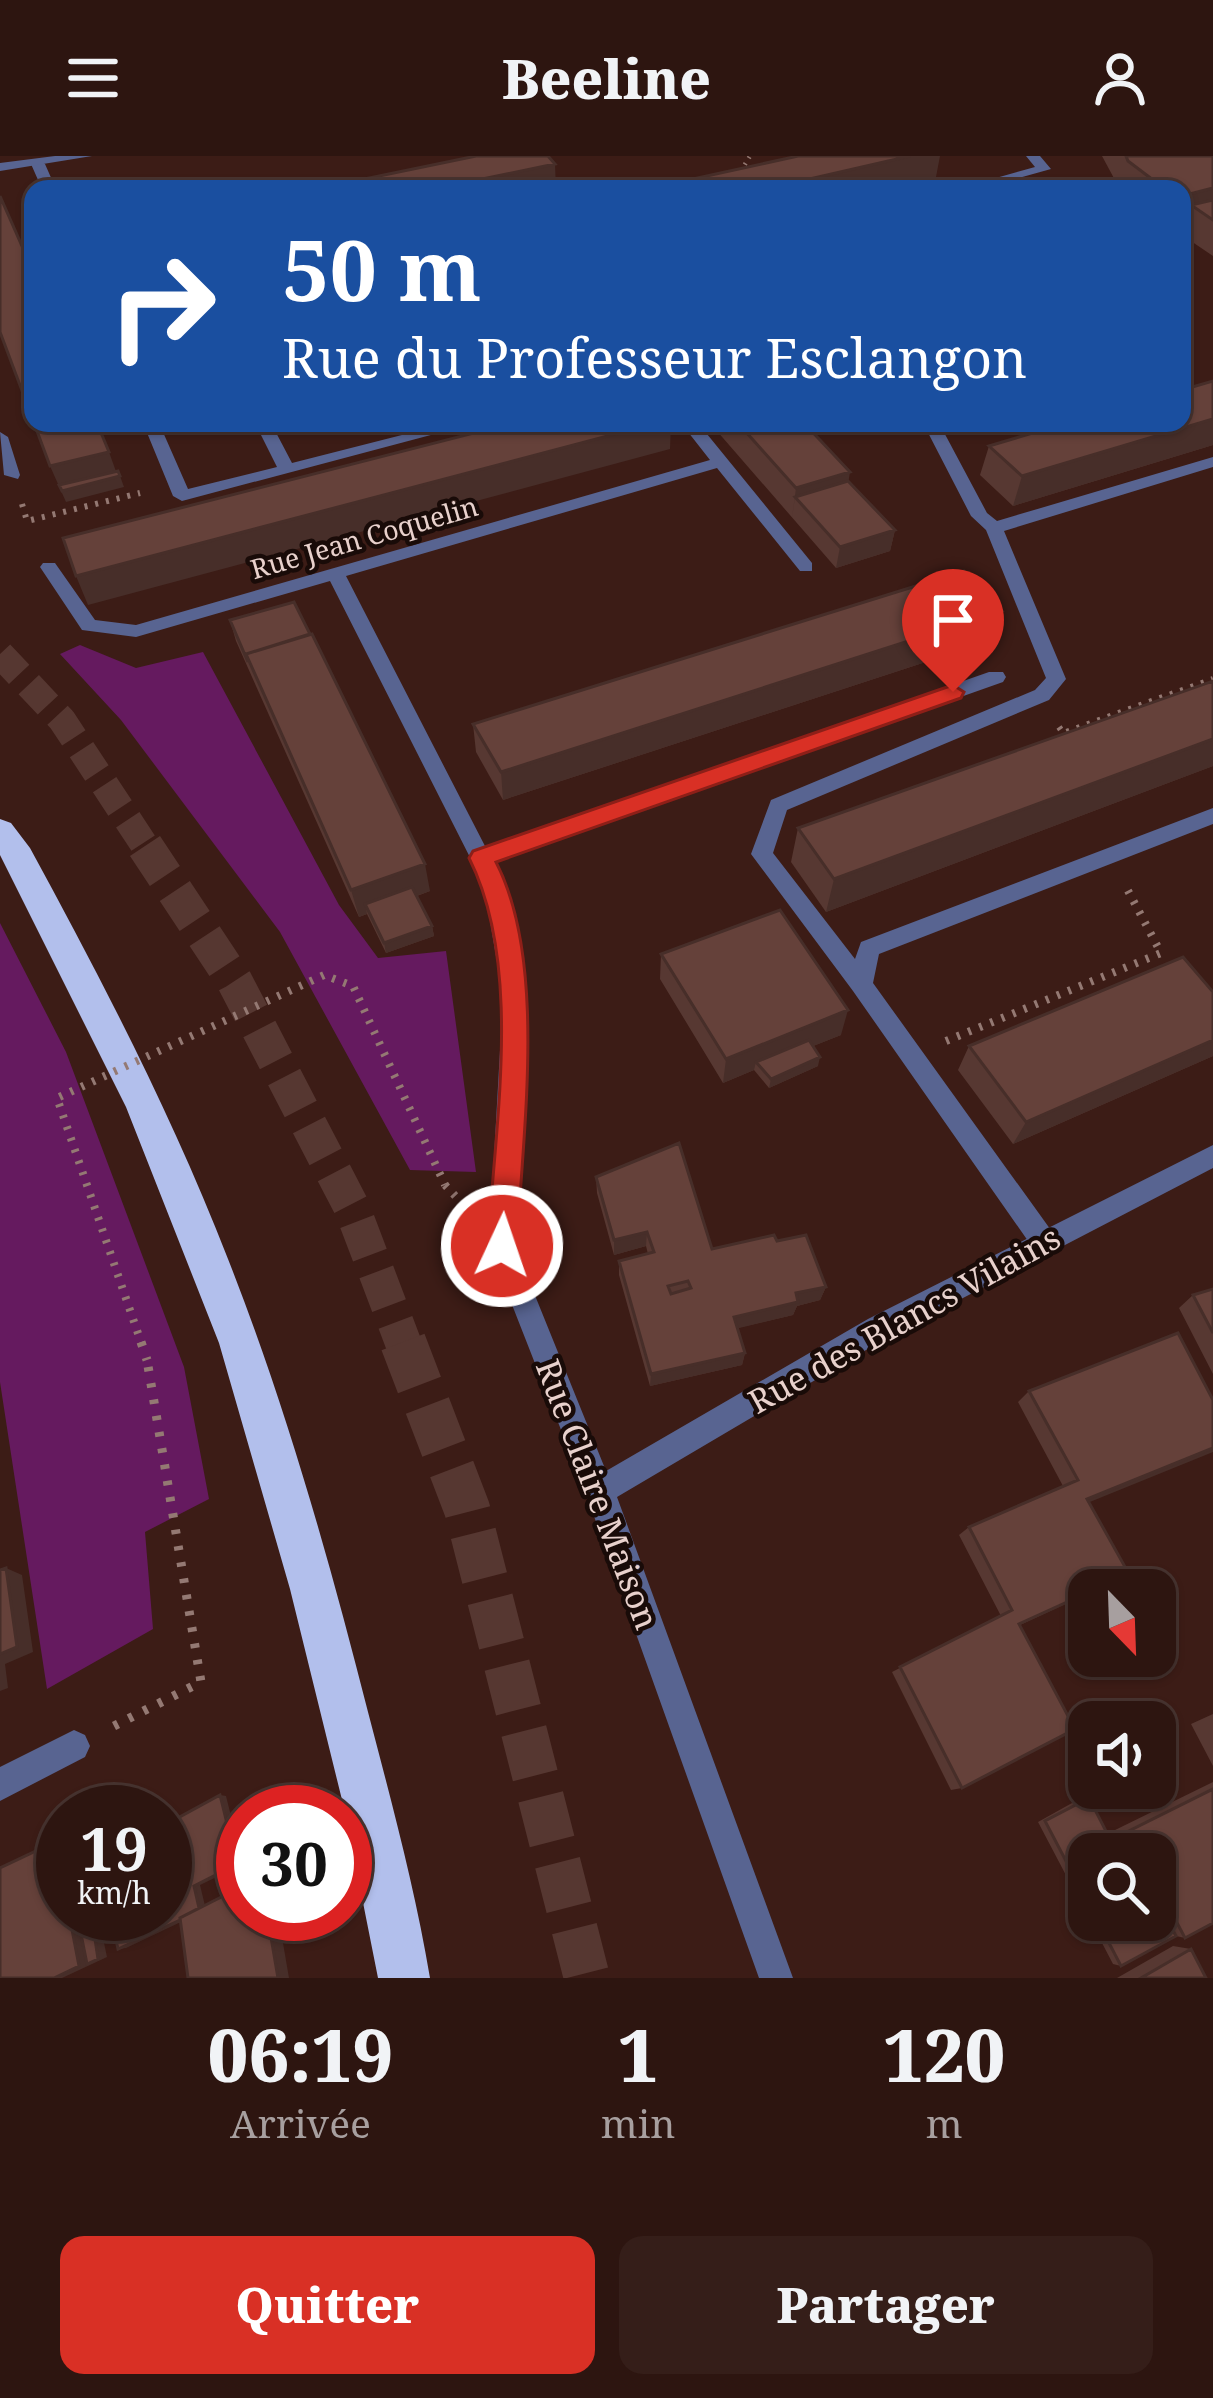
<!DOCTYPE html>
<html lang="fr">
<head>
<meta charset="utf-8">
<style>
	body { margin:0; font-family:"Noto Serif",serif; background:#351e19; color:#f1f3f6; height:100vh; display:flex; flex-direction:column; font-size:45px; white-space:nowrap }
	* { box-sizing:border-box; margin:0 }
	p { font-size:39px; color:#a79f9f }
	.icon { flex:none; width:66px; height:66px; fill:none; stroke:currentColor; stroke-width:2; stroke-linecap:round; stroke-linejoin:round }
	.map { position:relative; height:1822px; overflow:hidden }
	.sheet { display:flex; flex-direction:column; background:#2d1510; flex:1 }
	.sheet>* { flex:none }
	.top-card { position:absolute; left:24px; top:24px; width:1167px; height:252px; border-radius:24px; box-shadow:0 3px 9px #0004,0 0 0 3px #483430; background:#1a4fa0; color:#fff; overflow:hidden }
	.needle { width:78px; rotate:157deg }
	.tools { position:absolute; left:1068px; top:1413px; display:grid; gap:24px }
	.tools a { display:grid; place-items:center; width:108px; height:108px; border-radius:24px; background:#2d1510; box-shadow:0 3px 9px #0004,0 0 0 3px #483430; font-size:60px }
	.speed { position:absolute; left:36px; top:1629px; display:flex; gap:24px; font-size:60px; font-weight:700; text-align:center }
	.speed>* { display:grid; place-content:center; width:156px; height:156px; border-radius:50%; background:#2d1510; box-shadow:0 3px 9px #0004,0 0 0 3px #483430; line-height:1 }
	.speed small { font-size:30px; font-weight:400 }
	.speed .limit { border:18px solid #d22; background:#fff; color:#111 }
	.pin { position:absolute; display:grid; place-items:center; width:102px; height:102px; color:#fff; margin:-123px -51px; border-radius:50% 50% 50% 0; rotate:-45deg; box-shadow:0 0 12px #0007 }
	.pin .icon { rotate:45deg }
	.me { position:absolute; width:132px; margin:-66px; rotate:3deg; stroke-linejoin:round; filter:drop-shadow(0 0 9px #0008) }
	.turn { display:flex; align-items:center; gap:42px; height:252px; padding:0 60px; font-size:54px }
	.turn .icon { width:156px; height:156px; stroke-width:2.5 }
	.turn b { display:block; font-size:84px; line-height:102px }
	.eta { display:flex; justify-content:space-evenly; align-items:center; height:204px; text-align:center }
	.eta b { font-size:72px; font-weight:800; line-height:84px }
	.button { display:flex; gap:24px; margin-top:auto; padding:24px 60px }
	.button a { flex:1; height:138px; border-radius:24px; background:#d93025; color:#fff; font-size:48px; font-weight:800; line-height:138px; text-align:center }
	.button a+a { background:#351e19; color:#f1f3f6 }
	header { display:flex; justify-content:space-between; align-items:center; height:156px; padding:0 60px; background:#2d1510; font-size:54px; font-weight:800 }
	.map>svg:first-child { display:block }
	.green { fill:#651a5f }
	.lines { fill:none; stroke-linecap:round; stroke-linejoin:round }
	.highway-tunnel-far2 { stroke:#563731; stroke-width:28; stroke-dasharray:28 14; stroke-linecap:butt }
	.highway-tunnel-far1 { stroke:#563731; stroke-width:36; stroke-dasharray:36 18; stroke-linecap:butt }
	.highway-tunnel { stroke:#563731; stroke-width:46; stroke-dasharray:46 22; stroke-linecap:butt }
	.path-far3 { stroke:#947973; stroke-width:4.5; stroke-dasharray:1.5 6; stroke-linecap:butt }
	.path-far2 { stroke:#947973; stroke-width:6; stroke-dasharray:3 8; stroke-linecap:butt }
	.path-far1 { stroke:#947973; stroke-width:8; stroke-dasharray:3 9; stroke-linecap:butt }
	.path { stroke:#947973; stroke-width:9; stroke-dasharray:4.5 12; stroke-linecap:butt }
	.lane { fill:#586491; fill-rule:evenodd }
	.street { fill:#586491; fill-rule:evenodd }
	.highway { fill:#b2bfec; fill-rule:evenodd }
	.path-bridge-far1 { stroke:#947973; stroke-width:8; stroke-dasharray:3 9; stroke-linecap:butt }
	.path-bridge { stroke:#947973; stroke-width:9; stroke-dasharray:4.5 12; stroke-linecap:butt }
	.wall { fill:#573832 }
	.shaded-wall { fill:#472e29 }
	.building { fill:#65413a; stroke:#472e29; stroke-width:3; fill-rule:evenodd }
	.route { fill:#d93025; stroke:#8d1f18; stroke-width:3 }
	.labels { text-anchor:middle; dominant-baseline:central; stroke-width:9; stroke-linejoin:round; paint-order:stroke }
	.far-street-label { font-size:27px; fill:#e8d1cc; stroke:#190b08 }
	.street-label { font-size:33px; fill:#e8d1cc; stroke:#190b08 }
</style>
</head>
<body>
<header><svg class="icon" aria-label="menu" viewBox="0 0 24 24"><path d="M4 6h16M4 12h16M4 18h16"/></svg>Beeline<svg class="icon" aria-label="person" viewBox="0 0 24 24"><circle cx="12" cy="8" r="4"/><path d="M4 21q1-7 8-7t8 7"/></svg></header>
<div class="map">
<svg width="1213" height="1822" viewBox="0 0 1213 1822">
	<rect width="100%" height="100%" fill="#3c1c16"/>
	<!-- green -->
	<path class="green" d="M80,489L136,512L203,496L339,749L378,802L446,795L476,1016L410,1014L280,776L121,564L60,498Z
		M0,767L66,896L184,1211L209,1343L145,1376L153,1473L47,1533L0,1226Z"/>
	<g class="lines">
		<!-- highway-tunnel-far2 -->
		<path class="highway-tunnel-far2" d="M0,498L62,564L147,693"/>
		<!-- highway-tunnel-far1 -->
		<path class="highway-tunnel-far1" d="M145,690L235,826L352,1052L404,1189"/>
		<!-- highway-tunnel -->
		<path class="highway-tunnel" d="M403,1186L467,1353L587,1822"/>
		<!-- path-far3 -->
		<path class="path-far3" d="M741,15L750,0"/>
		<!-- path-far2 -->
		<path class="path-far2" d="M22,348L27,365L140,337
			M1059,571L1063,577L1213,523"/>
		<!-- path-far1 -->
		<path class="path-far1" d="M946,885L1161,797L1125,729
			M445,1029L460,1045"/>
		<!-- path -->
		<path class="path" d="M114,1570L201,1526L147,1204"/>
		<!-- lane -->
		<path class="lane" d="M1026,0H1040L1051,13L980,33H957L1035,11Z
			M38,4L45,8L56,33H42L31,8Z
			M143,267H159L188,333L277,311L255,267H271L292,307L449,267H476L182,345L173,340Z
			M681,267H698L812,407V415H800L717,312L346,420L486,692L989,516H1003L1006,521L1003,526L494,706L506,729L512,765L501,774L490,765L484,729L330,425L136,481L82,474L40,411L43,407H55L95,464L136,469L710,304Z
			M923,267H939L987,357L997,365L1213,301V311L1004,375L1066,523L1049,544L787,654L773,697L855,803L861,786L1213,652V668L879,798L873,827L1053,1077L1057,1086L1053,1095L1044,1098L1035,1095L853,835L751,698L771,644L1035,534L1046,522L986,374L971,360Z
			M0,276L8,281L20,319L18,323L4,319Z"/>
		<!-- street -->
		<path class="street" d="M55,0H92L0,15V7Z
			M501,756L512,765L527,841L515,1090L606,1315L868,1163L1213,989V1012L888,1181L617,1341L793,1822H759L585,1335L489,1090L503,841L490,765Z
			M74,1574L85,1579L90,1590L85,1601L0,1645V1611Z"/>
		<!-- highway -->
		<path class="highway" d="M0,663L11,667L30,692C103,826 173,961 228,1103C286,1250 329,1403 368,1556C391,1644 415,1732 430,1822H378L345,1656L290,1433L219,1187L126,951L0,699Z"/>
		<!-- path-bridge-far1 -->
		<path class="path-bridge-far1" d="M142,1189L57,942L324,819L353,830L445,1029"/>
		<!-- path-bridge -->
		<path class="path-bridge" d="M141,1186L147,1204"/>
	</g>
	<!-- wall -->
	<path class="wall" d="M1102,0H1213V100L1182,79V33H1108L1109,28L1116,26Z
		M1213,225V289L1013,350L980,319L989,290Z
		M710,267H804L848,325L895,374L890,395L836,412Z
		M979,267H1020L988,276Z
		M1002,455L993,484L503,644L476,596L473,568Z
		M230,464L430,735L417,740L432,770L434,780L386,797L367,758L359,761L236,485Z
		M1213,525V610L826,756L791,706L798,672Z
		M661,798L841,879L813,890L818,910L769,932L754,914L723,927L660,823Z
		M1213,836V900L1013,988L958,914L969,890Z
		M596,1021L712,1093L777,1085L826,1131L820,1144L797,1150L793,1159L737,1172L745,1197L742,1209L650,1230L619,1119V1105L648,1098L646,1090L614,1099L597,1037Z
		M1213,1133V1218L1179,1152L1193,1139Z
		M1029,1235L1089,1346V1437L1020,1469L962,1632L951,1634L892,1516L1001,1460L959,1379L969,1371L1063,1330L1018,1246Z
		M1213,1558V1610L1191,1568Z
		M1213,1626V1767L1185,1782L1176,1780L1121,1810L1113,1808L1090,1764H1155V1698H1089V1763L1038,1666L1081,1642H1089L1109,1681L1115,1678L1113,1675Z
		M1173,1790L1191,1793L1206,1822H1117Z"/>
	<!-- shaded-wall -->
	<path class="shaded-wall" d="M910,0H940L936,21L885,33H766Z
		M555,8L556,33H434Z
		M1213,32V64L1191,49L1182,71V40Z
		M1213,263V289L1013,350L1022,320Z
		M306,267H356L308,279Z
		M657,267H671L670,293L88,449L76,420Z
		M991,267H1020L988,276Z
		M109,296L118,321L120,320L124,331L66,346L50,310Z
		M850,316L845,346L795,341L792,362L796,332Z
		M895,374L890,395L836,412L840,391Z
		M1002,455L993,484L503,644L501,616Z
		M1213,583V610L826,756L834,723Z
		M425,708L430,735L369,757L365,748L367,758L359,761L351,734Z
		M432,770L434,780L386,797L384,787Z
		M848,854L841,879L761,911L756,906L754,914L723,927L726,903Z
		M1213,884V900L1013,988L1026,966Z
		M820,901L818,910L769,932L771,923Z
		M647,1076L646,1090L614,1099V1084Z
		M826,1131L820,1144L797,1150L793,1159L731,1174L734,1161L796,1137Z
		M745,1197L742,1209L650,1230L651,1218Z
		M1213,1292V1296L1075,1352L1087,1343Z
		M6,1412L22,1419L33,1496L5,1508L8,1532L0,1535V1498Z
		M220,1639L226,1640L243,1708L200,1729L206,1754L126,1792L118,1793Z
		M55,1686H63V1728Z
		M69,1758H86L95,1783L114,1775L122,1773L103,1782L107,1801L62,1822H54Z
		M267,1758H278L289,1822H278Z"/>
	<!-- building -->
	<path class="building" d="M476,0H548L555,8L434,33H316Z
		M798,0H910L766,33H647Z
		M1126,0H1213V32L1182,40V33H1165L1128,5Z
		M1122,25L1133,33H1116L1109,28Z
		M0,40L33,115V264L0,176Z
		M1213,44V64L1191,49Z
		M1213,225V263L1022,320L989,290L1066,267H1182V234Z
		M34,267H97L109,296L50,310Z
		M513,267H657L76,420L63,382Z
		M738,267H804L850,316L796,332Z
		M118,315L120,320L62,335L59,329Z
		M848,325L895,374L840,391L795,341Z
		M964,415L1002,455L501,616L473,568Z
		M294,446L310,478L246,498L248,506L230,464Z
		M312,478L425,708L351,734L246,498Z
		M1213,525V583L834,723L798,672Z
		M412,731L432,770L384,787L365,748Z
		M780,754L848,854L726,903L661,798Z
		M1183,801L1213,836V884L1026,966L969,890Z
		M809,884L820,901L771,923L756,906Z
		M679,987L712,1093L774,1079L777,1085L806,1079L826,1131L796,1137L798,1146L734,1161L745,1197L651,1218L619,1105L654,1096L647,1076L614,1084L596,1021ZM688,1125L691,1132L671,1138L668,1130Z
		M1213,1133V1177L1193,1139Z
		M1178,1177L1213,1244V1292L1087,1343L1129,1418L1094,1434H1089V1436L1019,1468L1075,1573L962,1632L900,1511L1012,1454L969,1371L1078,1324L1029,1235Z
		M6,1412L17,1491L0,1498V1414Z
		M1213,1633V1767L1185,1782L1155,1725V1698H1141L1129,1675Z
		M220,1639L237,1708L194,1730L199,1752L180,1762V1764L118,1793L114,1775L95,1783L98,1803L87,1808L77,1758H165V1669Z
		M1089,1642L1111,1685L1123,1678L1133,1698H1089V1749L1045,1665Z
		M55,1686L63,1728V1758H69L79,1810L54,1822H0V1712Z
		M243,1730V1758H267L278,1822H188L180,1762Z
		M1155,1740L1176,1780L1121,1810L1097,1764H1155Z
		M1191,1793L1206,1822H1141Z"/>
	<!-- route -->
	<path class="route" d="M953,529L964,536L961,542L496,706C548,807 522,978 517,1090L513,1100L502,1104L492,1100L488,1090C494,972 524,811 469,702L473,695Z"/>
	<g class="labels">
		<!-- far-street labels -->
		<g class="far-street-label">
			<text transform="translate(364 381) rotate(-16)">Rue Jean Coquelin</text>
		</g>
		<!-- street labels -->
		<g class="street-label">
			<text transform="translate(904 1163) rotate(-29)">Rue des Blancs Vilains</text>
			<text transform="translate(598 1338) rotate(69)">Rue Claire Maison</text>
		</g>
	</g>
</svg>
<div class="tools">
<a><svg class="needle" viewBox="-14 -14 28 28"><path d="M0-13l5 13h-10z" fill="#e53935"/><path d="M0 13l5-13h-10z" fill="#a79f9f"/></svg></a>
<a><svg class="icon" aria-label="sound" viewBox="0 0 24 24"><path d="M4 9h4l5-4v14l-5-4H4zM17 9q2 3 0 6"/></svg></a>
<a><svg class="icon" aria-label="search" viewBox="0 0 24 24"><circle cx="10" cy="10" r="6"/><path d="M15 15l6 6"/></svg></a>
</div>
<div class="speed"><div>19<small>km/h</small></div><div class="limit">30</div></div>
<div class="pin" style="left:953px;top:536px;background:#d93025"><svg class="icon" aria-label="arrive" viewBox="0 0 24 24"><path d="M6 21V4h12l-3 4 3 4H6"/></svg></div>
<svg class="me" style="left:502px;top:1090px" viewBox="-20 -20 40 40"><circle r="17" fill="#d93025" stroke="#fff" stroke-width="3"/><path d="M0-11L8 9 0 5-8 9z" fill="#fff"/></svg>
<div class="top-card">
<div class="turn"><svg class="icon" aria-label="right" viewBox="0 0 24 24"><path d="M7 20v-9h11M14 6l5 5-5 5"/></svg><div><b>50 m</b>Rue du Professeur Esclangon</div></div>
</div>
</div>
<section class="sheet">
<div class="eta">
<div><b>06:19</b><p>Arrivée</p></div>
<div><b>1</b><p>min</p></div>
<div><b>120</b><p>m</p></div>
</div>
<div class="button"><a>Quitter</a><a>Partager</a></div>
</section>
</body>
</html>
